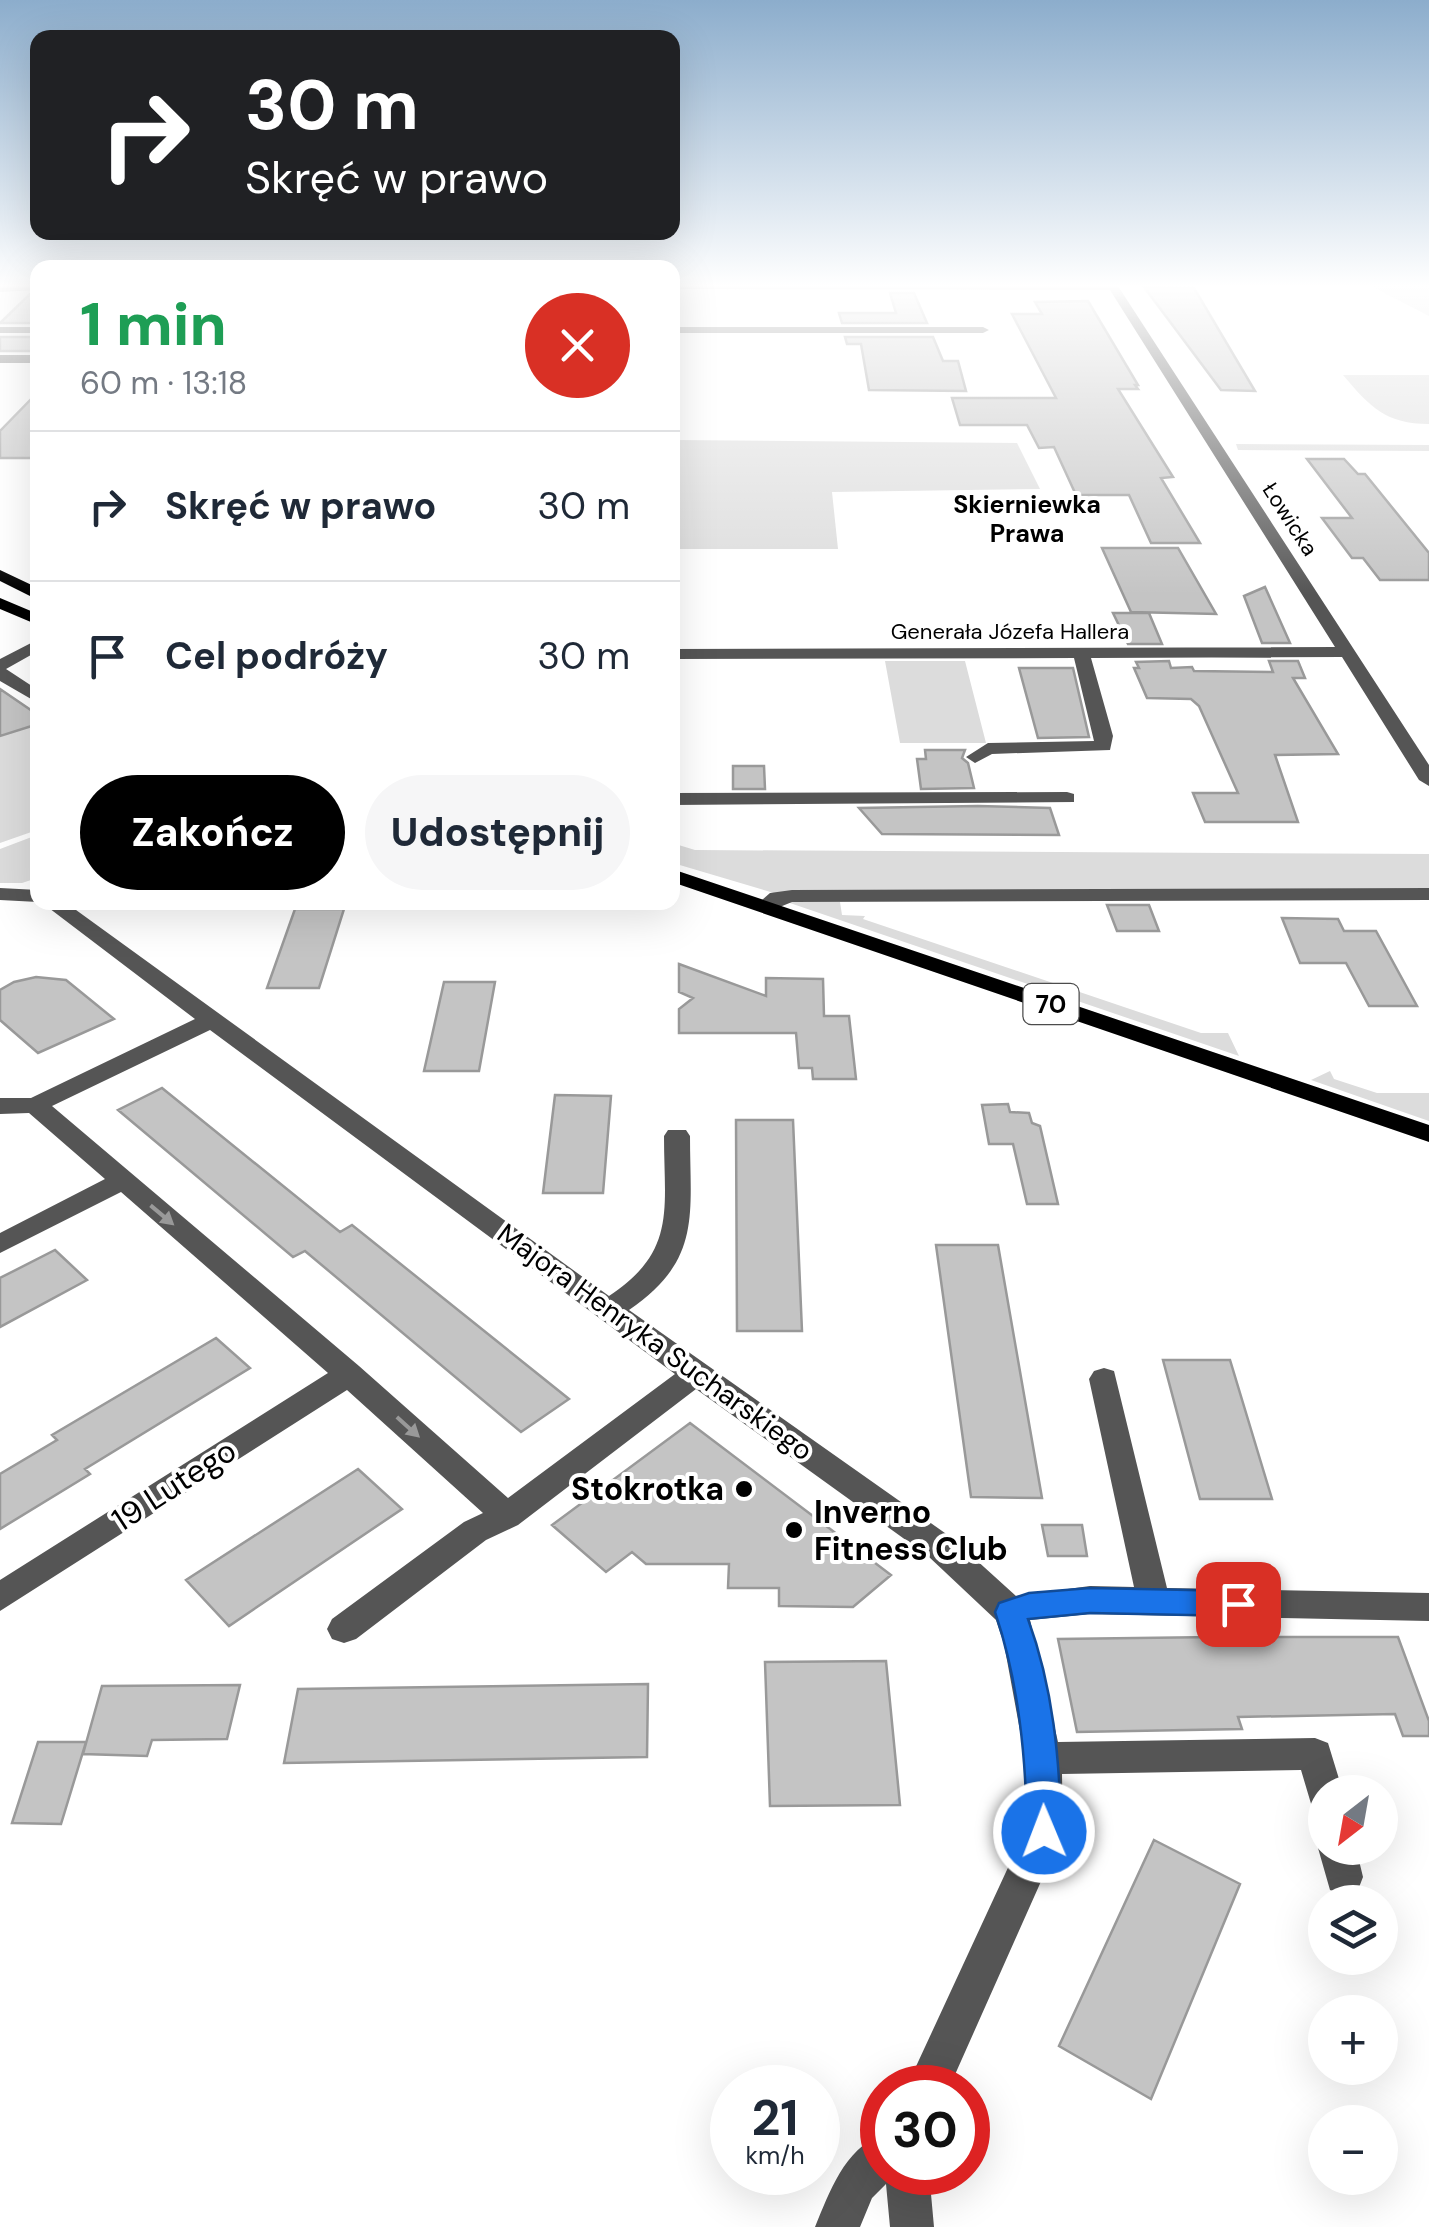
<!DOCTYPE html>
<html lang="pl">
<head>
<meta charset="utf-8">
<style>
	body { margin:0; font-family:"DM Sans",sans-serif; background:#f6f6f7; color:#1f2937; height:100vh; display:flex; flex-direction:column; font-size:38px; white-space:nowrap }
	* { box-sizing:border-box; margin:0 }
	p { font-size:32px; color:#747a83 }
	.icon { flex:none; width:55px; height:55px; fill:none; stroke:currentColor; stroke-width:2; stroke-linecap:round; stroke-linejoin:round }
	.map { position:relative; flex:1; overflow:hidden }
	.details { position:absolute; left:30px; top:260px; width:650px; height:650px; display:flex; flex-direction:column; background:#fff; border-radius:20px; box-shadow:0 10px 40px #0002 }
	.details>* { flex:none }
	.guide { position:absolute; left:30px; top:30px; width:650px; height:210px; border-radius:20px; box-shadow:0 10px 40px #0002; background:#202124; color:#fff; overflow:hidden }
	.needle { width:65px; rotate:211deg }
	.tools { position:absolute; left:1308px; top:1775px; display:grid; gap:20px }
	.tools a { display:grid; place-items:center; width:90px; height:90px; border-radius:50%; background:#fff; box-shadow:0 10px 40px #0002; font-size:50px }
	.speed { position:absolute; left:710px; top:2065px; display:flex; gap:20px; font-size:50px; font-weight:700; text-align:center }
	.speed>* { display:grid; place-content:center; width:130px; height:130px; border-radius:50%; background:#fff; box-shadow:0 10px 40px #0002; line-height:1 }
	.speed small { font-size:25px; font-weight:400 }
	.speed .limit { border:15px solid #d22; background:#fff; color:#111 }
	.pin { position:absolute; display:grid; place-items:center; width:85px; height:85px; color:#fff; margin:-42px; border-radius:20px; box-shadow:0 5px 15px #0006 }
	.me { position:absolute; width:110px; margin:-55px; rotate:359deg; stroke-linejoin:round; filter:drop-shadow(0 0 8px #0008) }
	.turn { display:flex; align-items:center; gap:35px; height:210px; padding:0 50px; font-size:45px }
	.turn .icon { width:130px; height:130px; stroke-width:2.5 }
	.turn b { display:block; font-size:70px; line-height:85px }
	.round { display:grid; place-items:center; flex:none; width:105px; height:105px; border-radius:52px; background:#f6f6f7 }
	.overview { display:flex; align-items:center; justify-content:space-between; height:170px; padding:0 50px }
	h1 { font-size:60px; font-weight:800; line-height:75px; color:#1e9e55 }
	.primary-button { display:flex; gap:20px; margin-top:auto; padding:20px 50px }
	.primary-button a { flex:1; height:115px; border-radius:60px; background:#000; color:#fff; font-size:40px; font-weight:800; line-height:115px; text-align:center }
	.primary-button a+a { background:#f6f6f7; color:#1f2937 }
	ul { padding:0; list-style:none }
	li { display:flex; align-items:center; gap:30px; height:150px; padding:0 50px; border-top:2px solid #e0e1e3 }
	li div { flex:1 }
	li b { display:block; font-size:38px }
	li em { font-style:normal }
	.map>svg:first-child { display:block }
	.green { fill:#dcdcdc }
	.building { fill:#c4c4c4; stroke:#999; stroke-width:2.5 }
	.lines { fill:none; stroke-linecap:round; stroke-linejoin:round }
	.minor { fill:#555; fill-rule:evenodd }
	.major { fill:#000; fill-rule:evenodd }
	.oneway { fill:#999 }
	.route { fill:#1a73e8; stroke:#114b97; stroke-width:2.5 }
	.poi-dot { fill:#000; stroke:#fff; stroke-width:4 }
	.labels { text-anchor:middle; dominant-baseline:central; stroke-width:8; stroke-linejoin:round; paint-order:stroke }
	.far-street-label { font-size:22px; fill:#000; stroke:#fff }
	.far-neighbourhood-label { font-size:25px; font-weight:bold; fill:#000; stroke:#fff }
	.shield { fill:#fff; stroke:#4c4c4c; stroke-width:2.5 }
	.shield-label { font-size:25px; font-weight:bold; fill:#000 }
	.street-label { font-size:28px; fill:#000; stroke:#fff }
	.near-street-label { font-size:32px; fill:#000; stroke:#fff }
	.near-poi-label { font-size:32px; font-weight:bold; fill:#000; stroke:#fff; text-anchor:end }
</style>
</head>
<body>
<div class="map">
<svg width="1429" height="2227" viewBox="0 0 1429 2227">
	<rect width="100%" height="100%" fill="#fff"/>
	<!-- green -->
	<path class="green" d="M1373,283H1429V316L1369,285Z
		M1343,375H1429V424C1386,424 1370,407 1343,375Z
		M673,440L1017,443L1040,489L832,492L838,549H673Z
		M1236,444L1429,445V451L1238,450Z
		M885,661H965L986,743H900Z
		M37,724V830L0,843V730L7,734Z
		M37,835V878L22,883H0V849Z
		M672,843L695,850L1429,854V888L774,893L673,863Z
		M1416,898L840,902L842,915L865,916L863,919L1201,1033H1228L1239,1056L787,902Z
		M1330,1071L1334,1079L1377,1093H1429V1121L1311,1080Z"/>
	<!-- building -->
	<path class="building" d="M1144,287L1194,288L1255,391L1221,390Z
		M890,293H914L927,323H842L839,313H896Z
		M30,294H38V323H0Z
		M1088,301L1138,385H1135L1138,389H1118L1173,477L1161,478L1200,543H1151L1129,495H1076L1054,447L1039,448L1027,425H960L952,398H1056L1012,314H1042L1035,302Z
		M0,337H38V351H0Z
		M845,337H933L943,361H958L966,391L869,390L861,344H847Z
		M38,392V458H0V431Z
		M1307,459H1344L1358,474H1365L1429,553V580H1380L1363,558H1352L1322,518H1352Z
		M1102,548H1178L1216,614L1131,612Z
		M1265,587L1290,643H1262L1244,596Z
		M1113,613H1149L1162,644H1128Z
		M1169,661L1171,668L1192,667L1194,671L1273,672L1269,661H1298L1305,678H1293L1338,754L1275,755L1298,822H1205L1193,793H1238L1199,706L1191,699L1147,698L1134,668H1139L1136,662Z
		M1019,668H1073L1089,737L1038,738Z
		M0,689L38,715V724L0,736Z
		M925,750H965L962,758L968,763L974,788L921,789L917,759H926Z
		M733,766H764L765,789H733Z
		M978,806L1050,808L1059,835L882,834L859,808Z
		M1107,905H1149L1159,931H1117Z
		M295,909H344L319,988H267Z
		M1282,918L1338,919L1344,931H1376L1417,1006H1369L1346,963H1300Z
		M679,964L766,996V978L823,979L824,1016H849L856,1079H813L812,1068H799L796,1033H679V1009L693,998L679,992Z
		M36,977L66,980L114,1019L38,1053L0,1020V990L14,982Z
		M444,982H495L479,1071H424Z
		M162,1088L340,1232L352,1225L569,1399L521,1432L305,1251L293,1257L118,1110Z
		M555,1095L611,1096L603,1193H543Z
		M1008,1104L1010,1112L1029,1113L1032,1123L1040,1126L1058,1204H1027L1013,1144H989L982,1105Z
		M736,1120H793L802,1331H737Z
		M936,1245H998L1042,1498L971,1497Z
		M55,1250L87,1280L0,1327V1278Z
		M216,1338L250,1368L85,1469L90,1474L0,1529V1474L57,1440L52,1435Z
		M1163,1360H1230L1272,1499H1200Z
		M690,1423L891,1575L853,1607L779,1606V1588H728L729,1564H646L632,1552L606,1572L552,1525Z
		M358,1469L402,1509L229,1626L186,1580Z
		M1042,1525H1082L1087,1556H1048Z
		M1216,1637H1398L1429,1721V1736H1403L1395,1714L1238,1717L1242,1729L1077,1732L1058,1639Z
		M886,1661L900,1805L770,1806L765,1662Z
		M648,1684L647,1757L284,1763L298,1689Z
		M240,1685L227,1739L152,1740L147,1756L83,1754L102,1686Z
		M38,1742H86L61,1824L12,1823Z
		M1154,1840L1240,1884L1151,2099L1059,2046Z"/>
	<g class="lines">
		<!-- minor -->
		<path class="minor" d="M672,283H1116L1429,765V786L1419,780L1342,657L1091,658L1113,736L1110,750L992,754L975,763L966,757L988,743L1094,741L1074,658L672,659V649L1335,647L1110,290L672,289Z
			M38,284V290L0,292V286Z
			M0,327H38V333H0Z
			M672,327H983L989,330L983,333H672Z
			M0,355H38V363H0Z
			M33,642L38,643V651L6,669L38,690V703L0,681V659Z
			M1067,792L1074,794V802L672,805V793Z
			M0,888L38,890V902L0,900Z
			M1429,888V900L792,902L765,913L754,907L770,893L792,890Z
			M41,902H65L609,1296C677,1251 664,1209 664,1136L668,1130H686L690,1136C690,1215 702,1260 629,1310L952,1538L1016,1596L1090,1586L1134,1587L1089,1379L1094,1371L1104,1368L1114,1371L1167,1588L1429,1593V1621L1090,1614L1030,1620L1058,1742L1315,1738L1328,1743L1343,1792H1325V1812L1312,1807L1301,1770L1062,1774L1063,1832L949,2088H906L1025,1831V1758L1004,1644L996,1620L928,1556L696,1389L518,1525L486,1540L356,1639L344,1643L332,1639L327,1629L332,1619L464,1522L483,1513L347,1390L0,1611V1580L328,1373L121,1192L0,1253V1233L105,1179L29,1113L0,1114V1098H31L195,1019ZM210,1030L675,1374L508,1498L359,1366L52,1106Z
			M1324,1835L1325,1848H1356L1363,1877L1358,1890L1344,1895L1330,1890L1318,1848Z
			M882,2134V2172H929L934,2227H890L886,2184L872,2198L860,2227H815C830,2191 844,2150 882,2134Z"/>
		<!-- major -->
		<path class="major" d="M0,570L38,588V600L0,581Z
			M0,598L38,614V625L0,609Z
			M672,869L1429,1125V1142L672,882Z"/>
	</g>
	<!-- one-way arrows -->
	<defs><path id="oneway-solid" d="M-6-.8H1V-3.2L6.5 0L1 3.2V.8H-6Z" transform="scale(2.5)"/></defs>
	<g class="oneway">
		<use href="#oneway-solid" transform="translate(162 1215) rotate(40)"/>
		<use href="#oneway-solid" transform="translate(408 1427) rotate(42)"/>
	</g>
	<!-- sky -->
	<linearGradient id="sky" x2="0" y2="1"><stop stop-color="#8cadcc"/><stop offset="0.48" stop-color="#fff"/><stop offset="1" stop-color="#fff" stop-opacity="0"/></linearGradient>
	<rect width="1429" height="595" fill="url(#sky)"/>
	<!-- route -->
	<path class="route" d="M1090,1588L1238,1591L1248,1595L1253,1604L1248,1612L1238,1616L1090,1613L1028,1619C1053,1687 1060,1760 1061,1832L1056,1843L1044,1848L1032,1843L1027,1832C1026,1758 1019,1683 995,1612L999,1603L1029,1593Z"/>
	<!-- markers -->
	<g class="poi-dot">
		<circle cx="744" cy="1489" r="10"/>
		<circle cx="794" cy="1530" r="10"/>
	</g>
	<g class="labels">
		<!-- far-street labels -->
		<g class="far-street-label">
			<text transform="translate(1290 519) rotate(57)">Łowicka</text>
			<text x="1010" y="631">Generała Józefa Hallera</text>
		</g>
		<!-- far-neighbourhood labels -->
		<g class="far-neighbourhood-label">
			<text x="1027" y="504">Skierniewka<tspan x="1027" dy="29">Prawa</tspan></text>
		</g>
		<!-- shield labels -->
		<rect class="shield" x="1023.5" y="984" width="55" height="40" rx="8"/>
		<g class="shield-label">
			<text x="1051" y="1004">70</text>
		</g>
		<!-- street labels -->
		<g class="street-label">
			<text transform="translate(655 1342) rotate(36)">Majora Henryka Sucharskiego</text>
		</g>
		<!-- near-street labels -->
		<g class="near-street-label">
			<text transform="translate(174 1485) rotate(-33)">19 Lutego</text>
		</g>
		<!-- near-poi labels -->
		<g class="near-poi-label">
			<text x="724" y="1489">Stokrotka</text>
			<text x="814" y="1512" text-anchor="start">Inverno<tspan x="814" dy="37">Fitness Club</tspan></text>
		</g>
	</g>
</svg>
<div class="tools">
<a><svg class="needle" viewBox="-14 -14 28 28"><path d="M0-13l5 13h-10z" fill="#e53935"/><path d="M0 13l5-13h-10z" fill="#747a83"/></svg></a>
<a><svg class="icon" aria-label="layers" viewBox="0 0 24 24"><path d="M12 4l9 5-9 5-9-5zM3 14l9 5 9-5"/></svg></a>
<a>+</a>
<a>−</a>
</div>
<div class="speed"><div>21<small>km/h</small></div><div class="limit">30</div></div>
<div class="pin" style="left:1238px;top:1604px;background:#d93025"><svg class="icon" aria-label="arrive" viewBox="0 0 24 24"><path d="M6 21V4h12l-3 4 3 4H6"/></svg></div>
<svg class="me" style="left:1044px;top:1832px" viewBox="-20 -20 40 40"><circle r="17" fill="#1a73e8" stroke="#fff" stroke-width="3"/><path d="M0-11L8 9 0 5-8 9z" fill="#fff"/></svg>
<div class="guide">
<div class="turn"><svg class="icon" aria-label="right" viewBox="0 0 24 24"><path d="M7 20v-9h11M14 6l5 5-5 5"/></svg><div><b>30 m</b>Skręć w prawo</div></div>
</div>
<section class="details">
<div class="overview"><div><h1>1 min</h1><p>60 m · 13:18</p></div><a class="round" style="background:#d93025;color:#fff"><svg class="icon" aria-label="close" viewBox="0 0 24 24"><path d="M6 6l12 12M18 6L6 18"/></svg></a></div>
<ul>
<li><svg class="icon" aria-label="right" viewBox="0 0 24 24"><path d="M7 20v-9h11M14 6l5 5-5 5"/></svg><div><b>Skręć w prawo</b></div><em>30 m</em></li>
<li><svg class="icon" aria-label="arrive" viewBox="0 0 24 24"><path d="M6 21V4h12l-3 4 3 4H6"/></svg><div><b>Cel podróży</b></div><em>30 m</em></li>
</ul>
<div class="primary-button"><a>Zakończ</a><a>Udostępnij</a></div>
</section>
</div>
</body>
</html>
